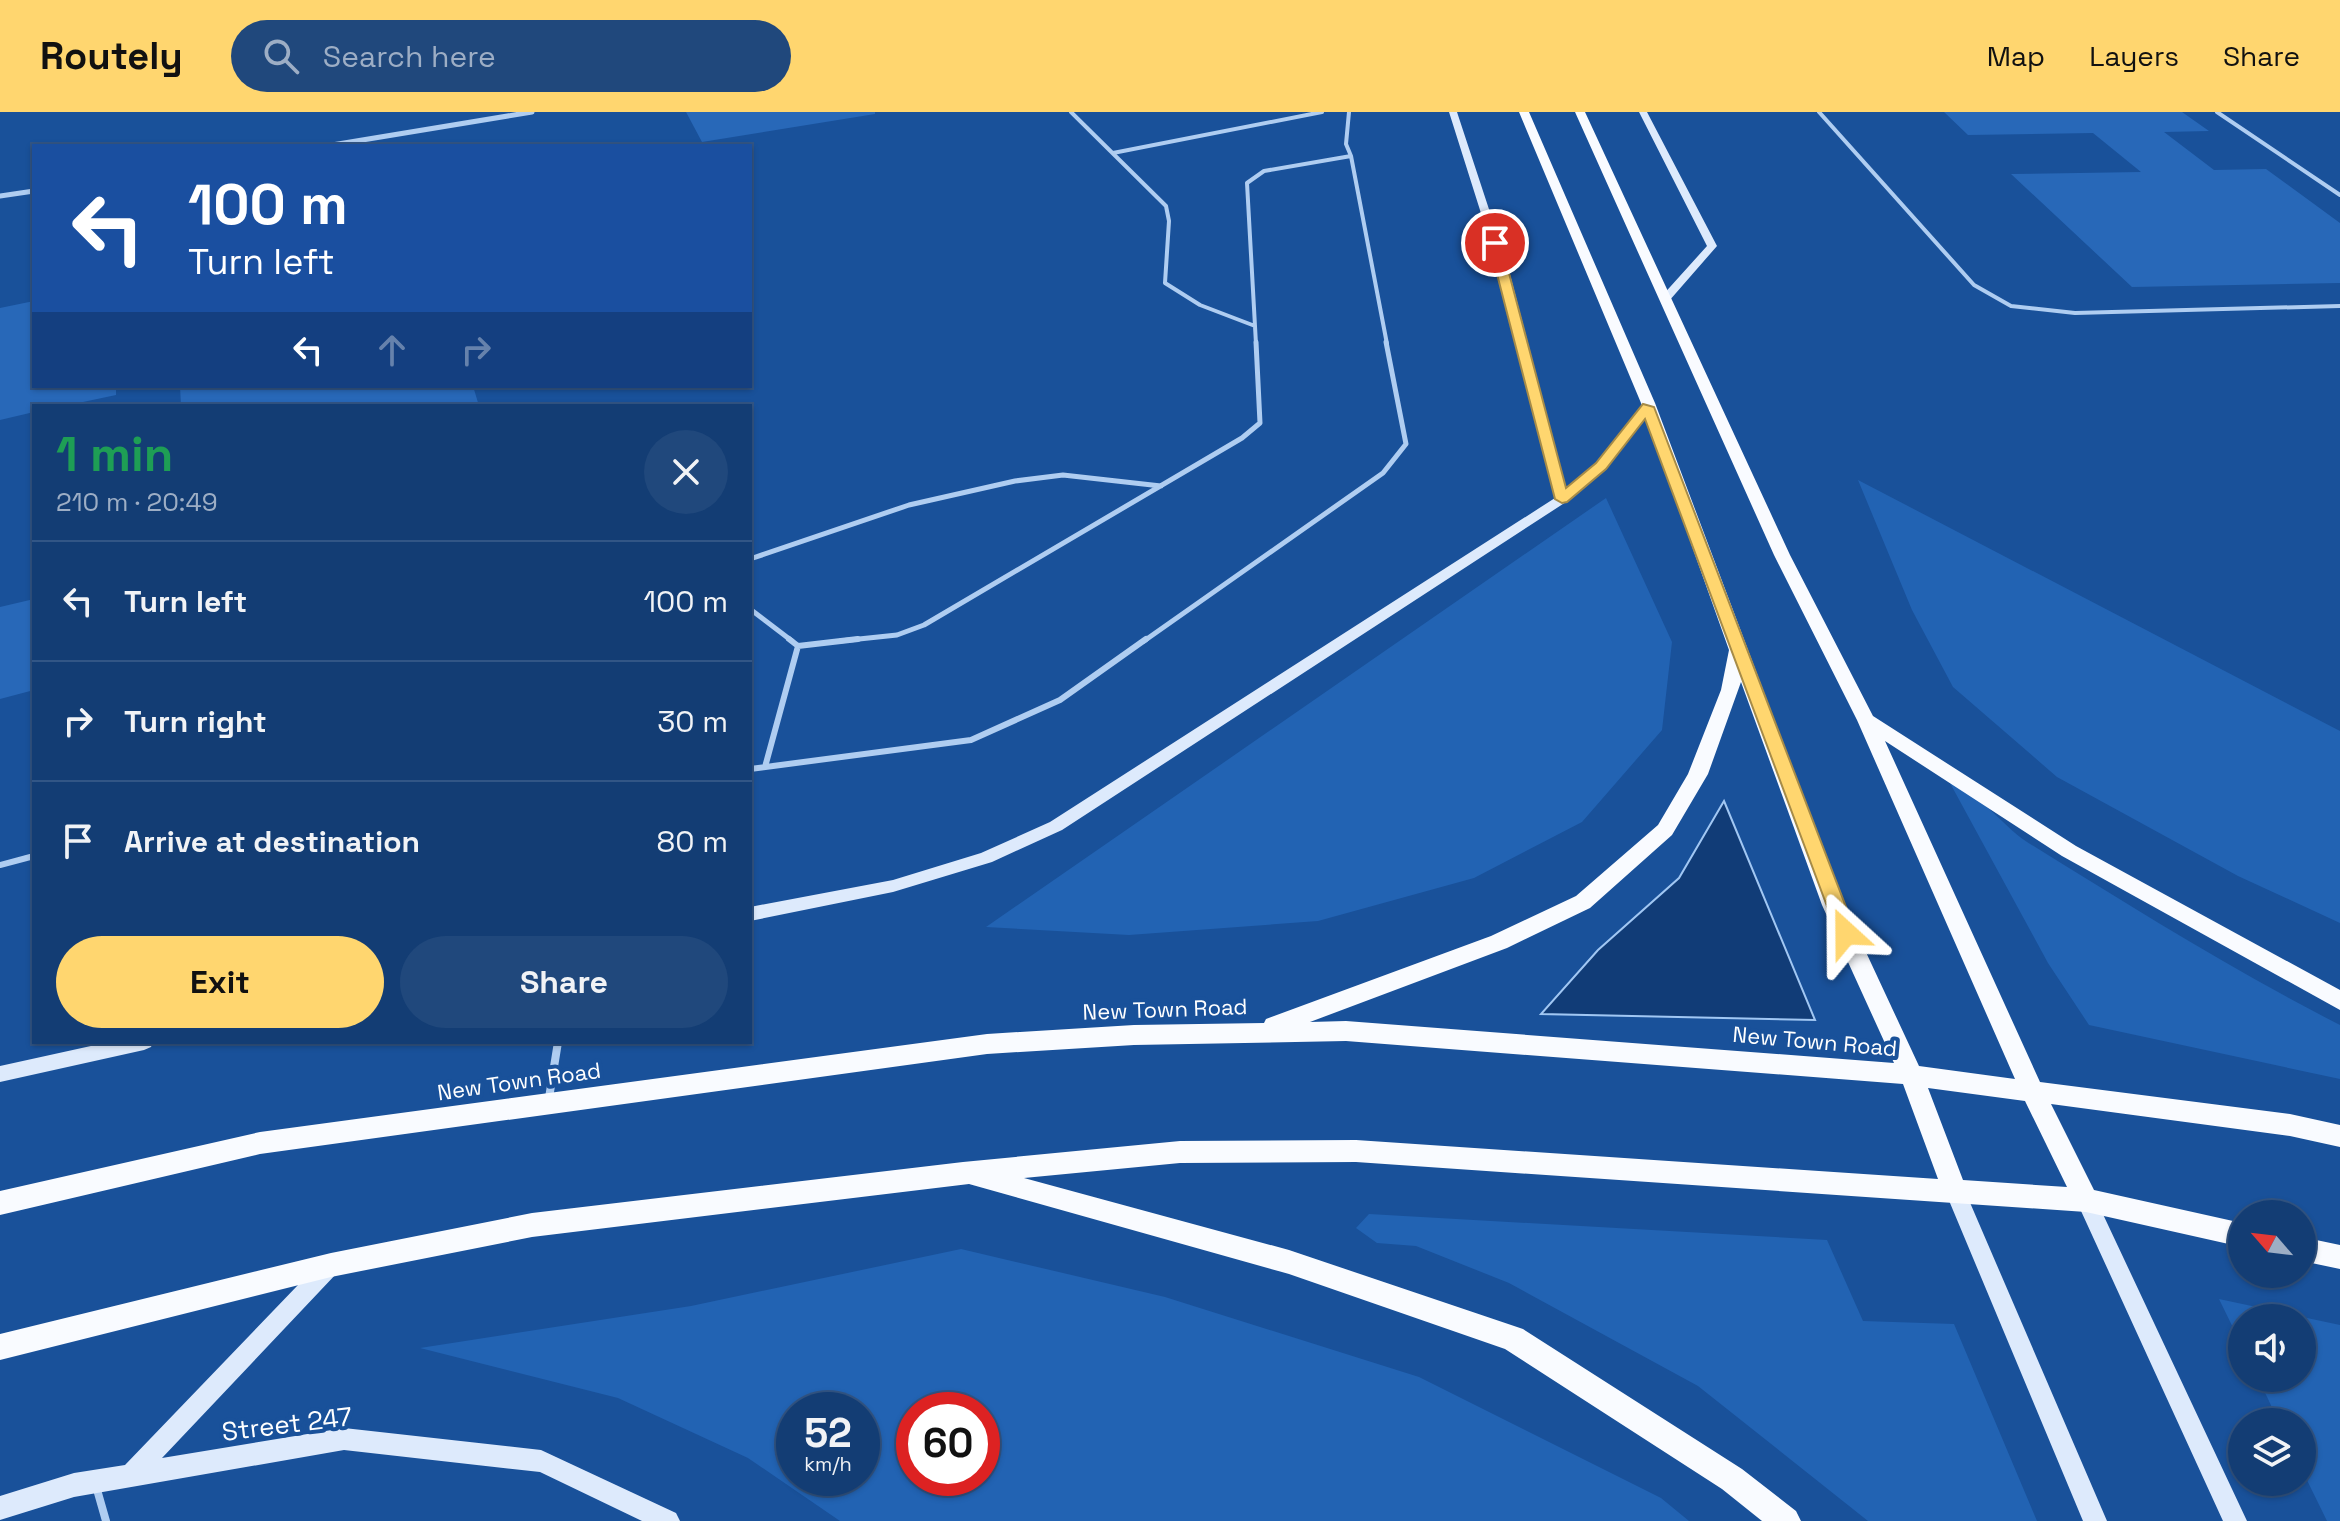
<!DOCTYPE html>
<html lang="en">
<head>
<meta charset="utf-8">
<style>
	body { margin:0; font-family:"Space Grotesk",sans-serif; background:#20487c; color:#f1f3f6; height:100vh; display:flex; flex-direction:column; font-size:30px; white-space:nowrap }
	* { box-sizing:border-box; margin:0 }
	p { font-size:26px; color:#9daec5 }
	.icon { flex:none; width:44px; height:44px; fill:none; stroke:currentColor; stroke-width:2; stroke-linecap:round; stroke-linejoin:round }
	.map { position:relative; flex:1; overflow:hidden }
	.sheet { position:absolute; left:32px; top:292px; width:720px; height:640px; display:flex; flex-direction:column; background:#133d74; border-radius:0px; box-shadow:0 2px 6px #0004,0 0 0 2px #325686 }
	.sheet>* { flex:none }
	.top-card { position:absolute; left:32px; top:32px; width:720px; height:244px; border-radius:0px; box-shadow:0 2px 6px #0004,0 0 0 2px #325686; background:#1a4fa0; color:#fff; overflow:hidden }
	.needle { width:52px; rotate:298deg }
	.controls { position:absolute; left:2228px; top:1088px; display:grid; gap:16px }
	.controls a { display:grid; place-items:center; width:88px; height:88px; border-radius:50%; background:#133d74; box-shadow:0 2px 6px #0004,0 0 0 2px #325686; font-size:40px }
	.speed { position:absolute; left:776px; top:1280px; display:flex; gap:16px; font-size:40px; font-weight:700; text-align:center }
	.speed>* { display:grid; place-content:center; width:104px; height:104px; border-radius:50%; background:#133d74; box-shadow:0 2px 6px #0004,0 0 0 2px #325686; line-height:1 }
	.speed small { font-size:20px; font-weight:400 }
	.speed .limit { border:12px solid #d22; background:#fff; color:#111 }
	.pin { position:absolute; display:grid; place-items:center; width:68px; height:68px; color:#fff; margin:-34px; border:4px solid #fff; border-radius:50%; box-shadow:0 2px 8px #0007 }
	.me { position:absolute; width:88px; margin:-44px; rotate:336deg; stroke-linejoin:round; filter:drop-shadow(0 0 6px #0008) }
	.turn { display:flex; align-items:center; gap:28px; height:168px; padding:0 24px; font-size:36px }
	.turn .icon { width:104px; height:104px; stroke-width:2.5 }
	.turn b { display:block; font-size:56px; line-height:68px }
	.lanes { display:flex; align-items:center; height:76px; padding:0 24px; background:#0003; justify-content:center; gap:40px; direction:ltr }
	.lanes .off { opacity:.35 }
	.round { display:grid; place-items:center; flex:none; width:84px; height:84px; border-radius:42px; background:#20487c }
	.head { display:flex; align-items:center; justify-content:space-between; height:136px; padding:0 24px }
	h1 { font-size:48px; font-weight:700; line-height:60px; color:#1e9e55 }
	.button { display:flex; gap:16px; margin-top:auto; padding:16px 24px }
	.button a { flex:1; height:92px; border-radius:48px; background:#ffd66f; color:#111; font-size:32px; font-weight:700; line-height:92px; text-align:center }
	.button a+a { background:#20487c; color:#f1f3f6 }
	ul { padding:0; list-style:none }
	li { display:flex; align-items:center; gap:24px; height:120px; padding:0 24px; border-top:2px solid #325686 }
	li div { flex:1 }
	li b { display:block; font-size:30px }
	li em { font-style:normal }
	header { display:flex; align-items:center; gap:48px; box-sizing:border-box; height:112px; padding:0 40px; background:#ffd66f; color:#111 }
	header strong { font-size:38px }
	nav { display:flex; gap:44px; margin-inline-start:auto; font-size:28px }
	.search { width:560px; height:72px; background:#20487c; display:flex; align-items:center; gap:20px; box-sizing:border-box; padding:0 28px; border-radius:44px; color:#9daec5; font-size:30px }
	.map>svg:first-child { display:block }
	.green { fill:#2263b3; fill-rule:evenodd }
	.water { fill:#113c77; stroke:#a1c7f3; stroke-width:2 }
	.building { fill:#2868b8 }
	.lines { fill:none; stroke-linecap:round; stroke-linejoin:round }
	.lane-far3 { stroke:#afcdf1; stroke-width:4 }
	.lane-far2 { stroke:#afcdf1; stroke-width:5 }
	.lane-far1 { stroke:#afcdf1; stroke-width:6 }
	.lane { stroke:#afcdf1; stroke-width:8 }
	.street { stroke:#afcdf1; stroke-width:5 }
	.secondary { fill:#ddeafc; fill-rule:evenodd }
	.primary { fill:#f9fbff; fill-rule:evenodd }
	.route { fill:#ffd66f; stroke:#a68b48; stroke-width:2 }
	.labels { text-anchor:middle; dominant-baseline:central; stroke-width:8; stroke-linejoin:round; paint-order:stroke }
	.street-label { font-size:22px; fill:#fff; stroke:#19519a }
	.near-street-label { font-size:26px; fill:#fff; stroke:#19519a }
</style>
</head>
<body>
<header>
<strong>Routely</strong>
<div class="search"><svg class="icon" aria-label="search" viewBox="0 0 24 24"><circle cx="10" cy="10" r="6"/><path d="M15 15l6 6"/></svg>Search here</div>
<nav><a>Map</a><a>Layers</a><a>Share</a></nav>
</header>
<div class="map">
<svg width="2340" height="1409" viewBox="0 0 2340 1409">
	<rect width="100%" height="100%" fill="#19519a"/>
	<!-- green -->
	<path class="green" d="M1858,368L2340,619V811L2238,764L2057,665L1953,575L1912,498Z
		M1606,386L1672,530L1662,618L1582,710L1474,766L1318,809L1129,823L986,815Z
		M1950,671C1981,681 2000,712 2027,730C2130,794 2232,858 2340,913V967L2089,913L2048,851Z
		M1369,1102L1827,1128L1863,1209L1954,1212L2037,1409H1868L1698,1274L1509,1171L1416,1134L1377,1131L1356,1116Z
		M961,1137L1165,1185L1419,1265L1661,1386L1689,1409H840L748,1346L618,1286L420,1236L691,1194ZM862,1298V1366H794V1298ZM982,1298V1366H914V1298Z
		M2219,1187L2340,1213V1409H2327L2302,1358V1310H2279L2258,1266H2302V1206H2242V1234Z"/>
	<!-- water -->
	<path class="water" d="M1724,689L1815,908L1541,902L1598,838L1679,766Z"/>
	<!-- building -->
	<path class="building" d="M686,0H875V2L702,30Z
		M1944,0H2182L2209,19L2164,20L2214,58L2266,57L2340,111V171L2132,175L2011,62L2141,60L2093,21L1968,23Z
		M34,189V274H116V283L64,294H34V300L0,308V196Z
		M180,274H473L479,294H181Z
		M34,487V578L0,587V495Z"/>
	<g class="lines">
		<!-- lane-far3 -->
		<path class="lane-far3" d="M1071,0L1166,94L1169,109L1165,171L1200,193L1255,214
			M1349,0L1346,32L1351,44L1387,232
			M1819,0L1974,173L2011,194L2075,201L2340,194
			M2217,0L2340,83
			M1113,41L1322,0
			M1256,232L1247,71L1264,59L1351,44"/>
		<!-- lane-far2 -->
		<path class="lane-far2" d="M750,447L909,393L1015,369L1063,363L1161,374
			M750,497L792,529
			M840,529L897,523L924,513L1242,326L1260,311L1256,230
			M1144,529L1383,361L1406,332L1386,230"/>
		<!-- lane-far1 -->
		<path class="lane-far1" d="M789,527L798,534
			M765,655L798,534L858,527
			M750,657L971,628L1060,588L1146,527
			M0,753L34,744"/>
		<!-- lane -->
		<path class="lane" d="M549,986L558,930
			M96,1374L106,1409"/>
		<!-- street -->
		<path class="street" d="M326,34L532,0
			M0,84L34,79"/>
		<!-- secondary -->
		<path class="secondary" d="M1449,0H1457L1508,155L1566,377L1597,351L1643,293L1653,295L1605,357L1566,390L1062,718L992,750L893,780L750,809V795L893,768L981,741L1050,710L1555,386L1498,155Z
			M1639,0H1647L1717,134L1669,189H1661V185L1707,134Z
			M109,930H153L151,935L144,938L0,970V954Z
			M1955,1070L1962,1073L1965,1079L2107,1409H2083L1945,1079L1948,1073Z
			M2086,1079L2093,1081L2247,1409H2223L2076,1088L2079,1081Z
			M330,1144L337,1147L340,1154L337,1161L162,1346L344,1316L541,1338L676,1401L680,1409H642L540,1360L344,1338L74,1385L0,1408V1384L74,1361L125,1353L323,1147Z"/>
		<!-- primary -->
		<path class="primary" d="M1519,0H1529L1655,291L1844,793L1919,954L2015,967L1857,608L1774,443L1575,0H1585L1790,443L1873,604L2076,734L2340,878V898L2062,744L1885,629L2040,970L2290,1002L2340,1013V1035L2290,1024L2051,992L2094,1078L2242,1111V1135L2086,1100L1356,1050L1180,1051L1024,1066L1289,1138L1523,1217L1742,1357L1796,1399L1801,1409H1762L1722,1377L1505,1237L1289,1162L969,1072L532,1125L331,1165L0,1248V1222L331,1141L532,1101L963,1050L1180,1029L1356,1028L1938,1067L1903,972L1346,929L1134,933L987,942L260,1042L0,1103V1079L260,1020L987,922L1134,913L1264,911L1266,907L1491,824L1576,784L1658,713L1688,662L1721,578L1729,538L1641,291ZM1741,570L1822,793L1894,951L1346,909L1310,910L1507,836L1590,796L1672,723L1708,662ZM1928,976L2025,989L2067,1075L1963,1068Z
			M2302,1125L2340,1133V1157L2302,1149Z"/>
	</g>
	<!-- route -->
	<path class="route" d="M1495,127L1501,131L1566,376L1596,351L1643,292L1654,295L1856,821L1853,827H1839L1837,821L1645,307L1606,357L1567,390L1562,391L1555,387L1489,131Z"/>
	<g class="labels">
		<!-- street labels -->
		<g class="street-label">
			<text transform="translate(1165 897) rotate(-2)">New Town Road</text>
			<text transform="translate(1815 929) rotate(5)">New Town Road</text>
			<text transform="translate(519 969) rotate(-8)">New Town Road</text>
		</g>
		<!-- near-street labels -->
		<g class="near-street-label">
			<text transform="translate(287 1312) rotate(-7)">Street 247</text>
		</g>
	</g>
</svg>
<div class="controls">
<a><svg class="needle" viewBox="-14 -14 28 28"><path d="M0-13l5 13h-10z" fill="#e53935"/><path d="M0 13l5-13h-10z" fill="#9daec5"/></svg></a>
<a><svg class="icon" aria-label="sound" viewBox="0 0 24 24"><path d="M4 9h4l5-4v14l-5-4H4zM17 9q2 3 0 6"/></svg></a>
<a><svg class="icon" aria-label="layers" viewBox="0 0 24 24"><path d="M12 4l9 5-9 5-9-5zM3 14l9 5 9-5"/></svg></a>
</div>
<div class="speed"><div>52<small>km/h</small></div><div class="limit">60</div></div>
<div class="pin" style="left:1495px;top:131px;background:#d93025"><svg class="icon" aria-label="arrive" viewBox="0 0 24 24"><path d="M6 21V4h12l-3 4 3 4H6"/></svg></div>
<svg class="me" style="left:1846px;top:821px" viewBox="-20 -20 40 40"><path d="M0-17L14 15 0 8-14 15z" fill="#ffd66f" stroke="#fff" stroke-width="4"/></svg>
<div class="top-card">
<div class="turn"><svg class="icon" aria-label="left" viewBox="0 0 24 24"><path d="M17 20v-9H6M10 6l-5 5 5 5"/></svg><div><b>100 m</b>Turn left</div></div>
<div class="lanes"><svg class="icon" aria-label="left" viewBox="0 0 24 24"><path d="M17 20v-9H6M10 6l-5 5 5 5"/></svg><svg class="icon off" aria-label="ahead" viewBox="0 0 24 24"><path d="M12 20V5M6 11l6-6 6 6"/></svg><svg class="icon off" aria-label="right" viewBox="0 0 24 24"><path d="M7 20v-9h11M14 6l5 5-5 5"/></svg></div>
</div>
<section class="sheet">
<div class="head"><div><h1>1 min</h1><p>210 m · 20:49</p></div><a class="round"><svg class="icon" aria-label="close" viewBox="0 0 24 24"><path d="M6 6l12 12M18 6L6 18"/></svg></a></div>
<ul>
<li><svg class="icon" aria-label="left" viewBox="0 0 24 24"><path d="M17 20v-9H6M10 6l-5 5 5 5"/></svg><div><b>Turn left</b></div><em>100 m</em></li>
<li><svg class="icon" aria-label="right" viewBox="0 0 24 24"><path d="M7 20v-9h11M14 6l5 5-5 5"/></svg><div><b>Turn right</b></div><em>30 m</em></li>
<li><svg class="icon" aria-label="arrive" viewBox="0 0 24 24"><path d="M6 21V4h12l-3 4 3 4H6"/></svg><div><b>Arrive at destination</b></div><em>80 m</em></li>
</ul>
<div class="button"><a>Exit</a><a>Share</a></div>
</section>
</div>
</body>
</html>
